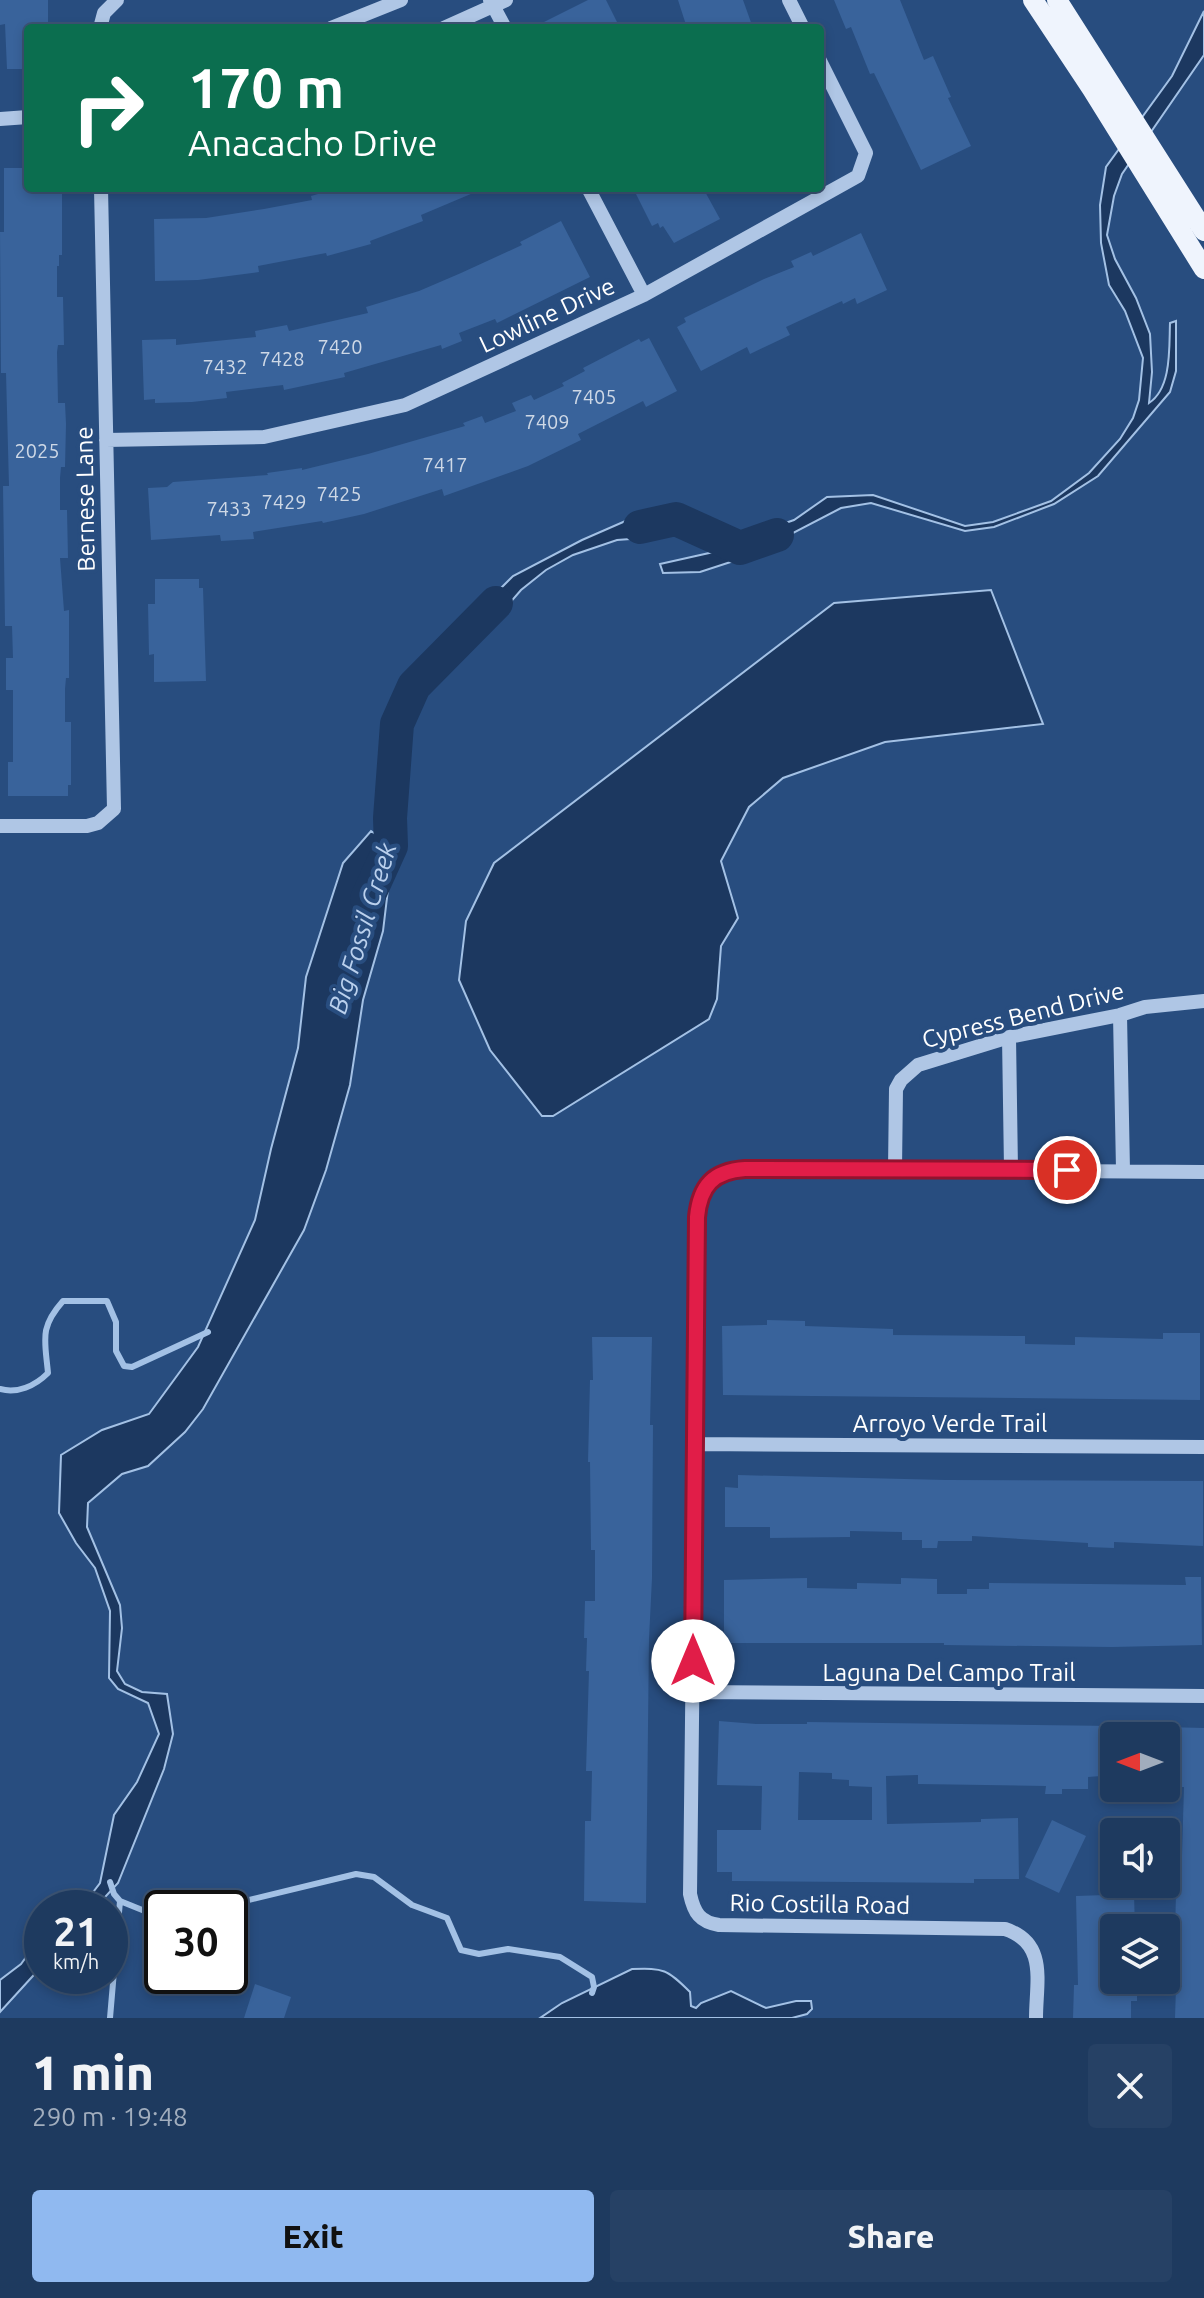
<!DOCTYPE html>
<html lang="en">
<head>
<meta charset="utf-8">
<style>
	body { margin:0; font-family:Ubuntu,sans-serif; background:#264165; color:#f1f3f6; height:100vh; display:flex; flex-direction:column; font-size:30px; white-space:nowrap }
	* { box-sizing:border-box; margin:0 }
	p { font-size:26px; color:#a1adbd }
	.icon { flex:none; width:44px; height:44px; fill:none; stroke:currentColor; stroke-width:2; stroke-linecap:round; stroke-linejoin:round }
	.map { position:relative; height:2018px; overflow:hidden }
	.details { display:flex; flex-direction:column; background:#1e3a5f; flex:1 }
	.details>* { flex:none }
	.top-card { position:absolute; left:24px; top:24px; width:800px; height:168px; border-radius:8px; box-shadow:0 4px 12px #0003,0 0 0 2px #3c5474; background:#0b6e4f; color:#fff; overflow:hidden }
	.needle { width:52px; rotate:270deg }
	.controls { position:absolute; left:1100px; top:1722px; display:grid; gap:16px }
	.controls a { display:grid; place-items:center; width:80px; height:80px; border-radius:8px; background:#1e3a5f; box-shadow:0 4px 12px #0003,0 0 0 2px #3c5474; font-size:40px }
	.speed { position:absolute; left:24px; top:1890px; display:flex; gap:16px; font-size:40px; font-weight:700; text-align:center }
	.speed>* { display:grid; place-content:center; width:104px; height:104px; border-radius:50%; background:#1e3a5f; box-shadow:0 4px 12px #0003,0 0 0 2px #3c5474; line-height:1 }
	.speed small { font-size:20px; font-weight:400 }
	.speed .limit { border:4px solid #111; border-radius:12px; background:#fff; color:#111 }
	.pin { position:absolute; display:grid; place-items:center; width:68px; height:68px; color:#fff; margin:-34px; border:4px solid #fff; border-radius:50%; box-shadow:0 2px 8px #0007 }
	.me { position:absolute; width:88px; margin:-44px; rotate:0deg; stroke-linejoin:round; filter:drop-shadow(0 0 6px #0008) }
	.turn { display:flex; align-items:center; gap:28px; height:168px; padding:0 32px; font-size:36px }
	.turn .icon { width:104px; height:104px; stroke-width:2.5 }
	.turn b { display:block; font-size:56px; line-height:68px }
	.round { display:grid; place-items:center; flex:none; width:84px; height:84px; border-radius:8px; background:#264165 }
	.summary { display:flex; align-items:center; justify-content:space-between; height:136px; padding:0 32px }
	h1 { font-size:48px; font-weight:800; line-height:60px }
	.primary-button { display:flex; gap:16px; margin-top:auto; padding:16px 32px }
	.primary-button a { flex:1; height:92px; border-radius:8px; background:#90b9f0; color:#111; font-size:32px; font-weight:800; line-height:92px; text-align:center }
	.primary-button a+a { background:#264165; color:#f1f3f6 }
	.map>svg:first-child { display:block }
	.water { fill:#1c3860; stroke:#a3c1e5; stroke-width:2 }
	.lines { fill:none; stroke-linecap:round; stroke-linejoin:round }
	.stream { stroke:#a3c1e5; stroke-width:6 }
	.river { stroke:#1c3860; stroke-width:34 }
	.building { fill:#39639b; fill-rule:evenodd }
	.minor { stroke:#afc6e5; stroke-width:14 }
	.major { stroke:#eff4fd; stroke-width:20 }
	.route-casing { stroke:#92132f; stroke-width:20 }
	.route { stroke:#e11d48; stroke-width:14 }
	.labels { text-anchor:middle; dominant-baseline:central; stroke-width:8; stroke-linejoin:round; paint-order:stroke }
	.number-label { font-size:20px; fill:#ced8e6 }
	.street-label { font-size:24px; fill:#fff; stroke:#284d7f }
	.water-label { font-size:26px; font-style:italic; fill:#bad0ed; stroke:#284d7f }
</style>
</head>
<body>
<div class="map">
<svg width="1204" height="2018" viewBox="0 0 1204 2018">
	<rect width="100%" height="100%" fill="#284d7f"/>
	<!-- water -->
	<path class="water" d="M1204,11V55L1122,174L1114,196L1107,235L1115,259L1136,298L1150,334L1152,372L1149,403C1172,388 1169,347 1170,323L1176,321V371L1170,392L1098,476L1054,504L994,527L965,531L871,503L841,508L749,556L700,572L663,573L660,564L727,549L762,531L794,520L827,497L873,495L965,526L993,522L1051,501L1089,473L1120,439L1133,418L1139,400L1143,358L1125,311L1109,285L1101,243L1100,205L1106,167L1172,76Z
		M678,509L695,518L658,537L617,540L573,555L546,570L521,590L502,612L484,628L464,637L462,627L513,576L582,540L630,519Z
		M991,590L1043,724L885,742L783,778L749,807L721,861L738,918L721,946L717,999L709,1019L553,1116H542L490,1050L459,980L466,921L494,863L834,603Z
		M371,831L381,838L389,881L383,931L363,1000L350,1085L326,1170L304,1230L203,1409L185,1432L148,1466L122,1474L88,1503L87,1527L120,1605L122,1628L117,1671L125,1684L142,1692L167,1694L173,1734L164,1769L118,1883L95,1908H81L100,1883L114,1815L137,1782L159,1734L148,1703L118,1689L109,1678L110,1611L95,1568L76,1543L59,1513L61,1455L102,1430L149,1414L198,1347L255,1220L271,1149L298,1048L306,977L343,863Z
		M42,1935V1966L0,2012V1980L21,1964Z
		M632,1969C664,1968 667,1969 690,1992L691,2006L696,2008L701,2003L731,1991L766,2008L796,2001H811L812,2009L807,2014L792,2018H540L562,2003Z"/>
	<g class="lines">
		<!-- stream -->
		<path class="stream" d="M0,1389C17,1394 35,1386 48,1373C45,1340 39,1328 63,1301H107L116,1322V1351L124,1366L132,1367L208,1332
			M110,1882L114,1894L120,1901L110,2018
			M120,1901L162,1918
			M216,1908L356,1874L374,1877L412,1905L447,1918L461,1950L479,1954L508,1949L560,1957L592,1977L594,1987L592,1993"/>
		<!-- river -->
		<path class="river" d="M640,527L676,519L740,548L777,535
			M367,899L391,846L390,818L397,724L414,686L496,603"/>
	</g>
	<!-- building -->
	<path class="building" d="M0,0H48V23L28,24V69H7L5,24L0,25Z
		M588,0H606L620,28H532Z
		M678,0H743L753,28H687Z
		M834,0H900L924,60L933,56L951,97L948,98L971,146L921,170L874,73L870,74L851,27L846,29Z
		M4,168H28V188H56V192H62V255H59V266H57V297H63L64,345H58L57,352L58,403H65L66,424L65,467H61L60,478V510H67L68,558H60L64,611L69,610V678H66L65,689V722H71V785H68V796H8V762H13V690H6V658H13L12,626H5L3,486H9L6,373H1L0,232H4Z
		M339,188H485L421,215L423,221L370,241L371,244L327,256L326,253L258,266L259,272L198,280L155,281L154,219L206,218L264,209L312,200L311,196Z
		M633,188H703L720,219L674,243L663,226L660,228L658,223L652,226Z
		M561,221L590,277L497,323L495,319L459,333L462,341L442,349L441,345L344,373L345,377L284,390L283,385L226,392L227,398L192,402L155,403V399L144,400L142,340L176,339V345L256,337L255,331L287,325L289,331L368,313L366,307L419,291L461,273L522,245L520,242Z
		M861,233L887,290L857,304L855,298L843,304L842,301L786,327L790,335L750,354L747,347L701,371L677,327L686,322L684,318L764,279L794,267L791,261L811,252L813,256Z
		M649,338L677,391L646,407L643,401L578,434L581,440L528,466L444,496L442,489L364,514L323,523L322,521L253,532L254,539L221,541L220,535L151,540L148,488L167,487L173,482L268,475L267,473L302,468V470L368,454L465,426L463,423L482,416L485,423L516,411L512,403L531,395L534,400L564,386L562,383L585,371L583,368L639,339L641,342Z
		M155,579H199V588H203L206,681L154,682V654L149,655L148,604H155Z
		M767,1320L805,1321V1326L893,1329V1335L1025,1336V1344L1075,1345V1337L1163,1339V1333H1200V1400L723,1395L722,1326L767,1325Z
		M592,1337H652L650,1425H653L652,1578L649,1639L646,1903L584,1901L585,1821H591L592,1771H586L589,1671H586L587,1638H584L585,1601H595V1550H591L590,1462H588L590,1380H593Z
		M738,1475L946,1480L1203,1481V1546L1114,1542V1548L1088,1547V1543L972,1536V1541H938L937,1548H922V1540H902V1532L850,1531V1537L770,1538V1527H725V1487L738,1488Z
		M1185,1577H1201L1202,1645L1112,1647L944,1645V1643H724V1580L807,1578V1588L857,1589V1583L901,1584V1578L937,1579V1594H967V1589H989V1583L1186,1585Z
		M719,1721L756,1724H807V1722L1114,1726V1775L1088,1777V1789H1062V1794H1045L1046,1786L918,1784V1775L886,1776L887,1824L981,1822V1819L1018,1818L1019,1879H974V1883L732,1881V1872H717V1830H761L762,1786L717,1785ZM799,1772L832,1773V1779L849,1780V1786L872,1787V1820H798Z
		M1166,1727L1204,1728V2018H1175L1176,1987H1182L1181,1936H1175L1176,1892H1166V1874H1177L1176,1855H1182L1184,1787H1180V1780H1166Z
		M1052,1820L1086,1836L1059,1893L1025,1877Z
		M1134,1894L1135,1928H1114V1986H1137V2001H1131V2018H1073L1074,1985H1078L1076,1896Z
		M255,1984L291,1997L284,2018H244Z"/>
	<g class="lines">
		<!-- minor -->
		<path class="minor" d="M490,0L505,28
			M789,0L803,28
			M100,28L104,13L117,0
			M331,28L401,0
			M444,28L506,0
			M0,119L28,117
			M588,188L644,295
			M106,440L264,437L405,405L644,295L858,176L866,153L820,61
			M0,826H87L98,823L114,809L101,188
			M1120,1015L1123,1170
			M1009,1037L1011,1169
			M895,1169L896,1089L901,1080L918,1065L1009,1037L1120,1015L1145,1007L1204,1001
			M695,1444L1204,1447
			M693,1692L1204,1696
			M1036,2018C1036,1982 1048,1943 1005,1929L719,1925C700,1922 694,1913 690,1894L698,1203C706,1179 720,1171 745,1169L1204,1172"/>
		<!-- major -->
		<path class="major" d="M1033,0L1092,89L1204,269
			M1057,0L1204,231"/>
	</g>
	<g class="lines">
		<defs>
			<path id="route" d="M693,1661L697,1217C700,1186 713,1171 745,1169L1067,1170"/>
		</defs>
		<!-- route casing -->
		<use href="#route" class="route-casing"/>
		<!-- route -->
		<use href="#route" class="route"/>
	</g>
	<g class="labels">
		<!-- number labels -->
		<g class="number-label">
			<text x="340" y="346">7420</text>
			<text x="282" y="358">7428</text>
			<text x="225" y="366">7432</text>
			<text x="594" y="396">7405</text>
			<text x="547" y="421">7409</text>
			<text x="37" y="450">2025</text>
			<text x="445" y="464">7417</text>
			<text x="339" y="493">7425</text>
			<text x="284" y="501">7429</text>
			<text x="229" y="508">7433</text>
		</g>
		<!-- street labels -->
		<g class="street-label">
			<text transform="translate(547 315) rotate(-25)">Lowline Drive</text>
			<text transform="translate(85 499) rotate(-91)">Bernese Lane</text>
			<text transform="translate(1023 1015) rotate(-14)">Cypress Bend Drive</text>
			<text x="950" y="1423">Arroyo Verde Trail</text>
			<text x="949" y="1672">Laguna Del Campo Trail</text>
			<text transform="translate(820 1904) rotate(1)">Rio Costilla Road</text>
		</g>
		<!-- water labels -->
		<g class="water-label">
			<text transform="translate(362 928) rotate(-73)">Big Fossil Creek</text>
		</g>
	</g>
</svg>
<div class="controls">
<a><svg class="needle" viewBox="-14 -14 28 28"><path d="M0-13l5 13h-10z" fill="#e53935"/><path d="M0 13l5-13h-10z" fill="#a1adbd"/></svg></a>
<a><svg class="icon" aria-label="sound" viewBox="0 0 24 24"><path d="M4 9h4l5-4v14l-5-4H4zM17 9q2 3 0 6"/></svg></a>
<a><svg class="icon" aria-label="layers" viewBox="0 0 24 24"><path d="M12 4l9 5-9 5-9-5zM3 14l9 5 9-5"/></svg></a>
</div>
<div class="speed"><div>21<small>km/h</small></div><div class="limit">30</div></div>
<div class="pin" style="left:1067px;top:1170px;background:#d93025"><svg class="icon" aria-label="arrive" viewBox="0 0 24 24"><path d="M6 21V4h12l-3 4 3 4H6"/></svg></div>
<svg class="me" style="left:693px;top:1661px" viewBox="-20 -20 40 40"><circle r="19" fill="#fff"/><path d="M0-13L10 11 0 6-10 11z" fill="#e11d48"/></svg>
<div class="top-card">
<div class="turn"><svg class="icon" aria-label="right" viewBox="0 0 24 24"><path d="M7 20v-9h11M14 6l5 5-5 5"/></svg><div><b>170 m</b>Anacacho Drive</div></div>
</div>
</div>
<section class="details">
<div class="summary"><div><h1>1 min</h1><p>290 m · 19:48</p></div><a class="round"><svg class="icon" aria-label="close" viewBox="0 0 24 24"><path d="M6 6l12 12M18 6L6 18"/></svg></a></div>
<div class="primary-button"><a>Exit</a><a>Share</a></div>
</section>
</body>
</html>
